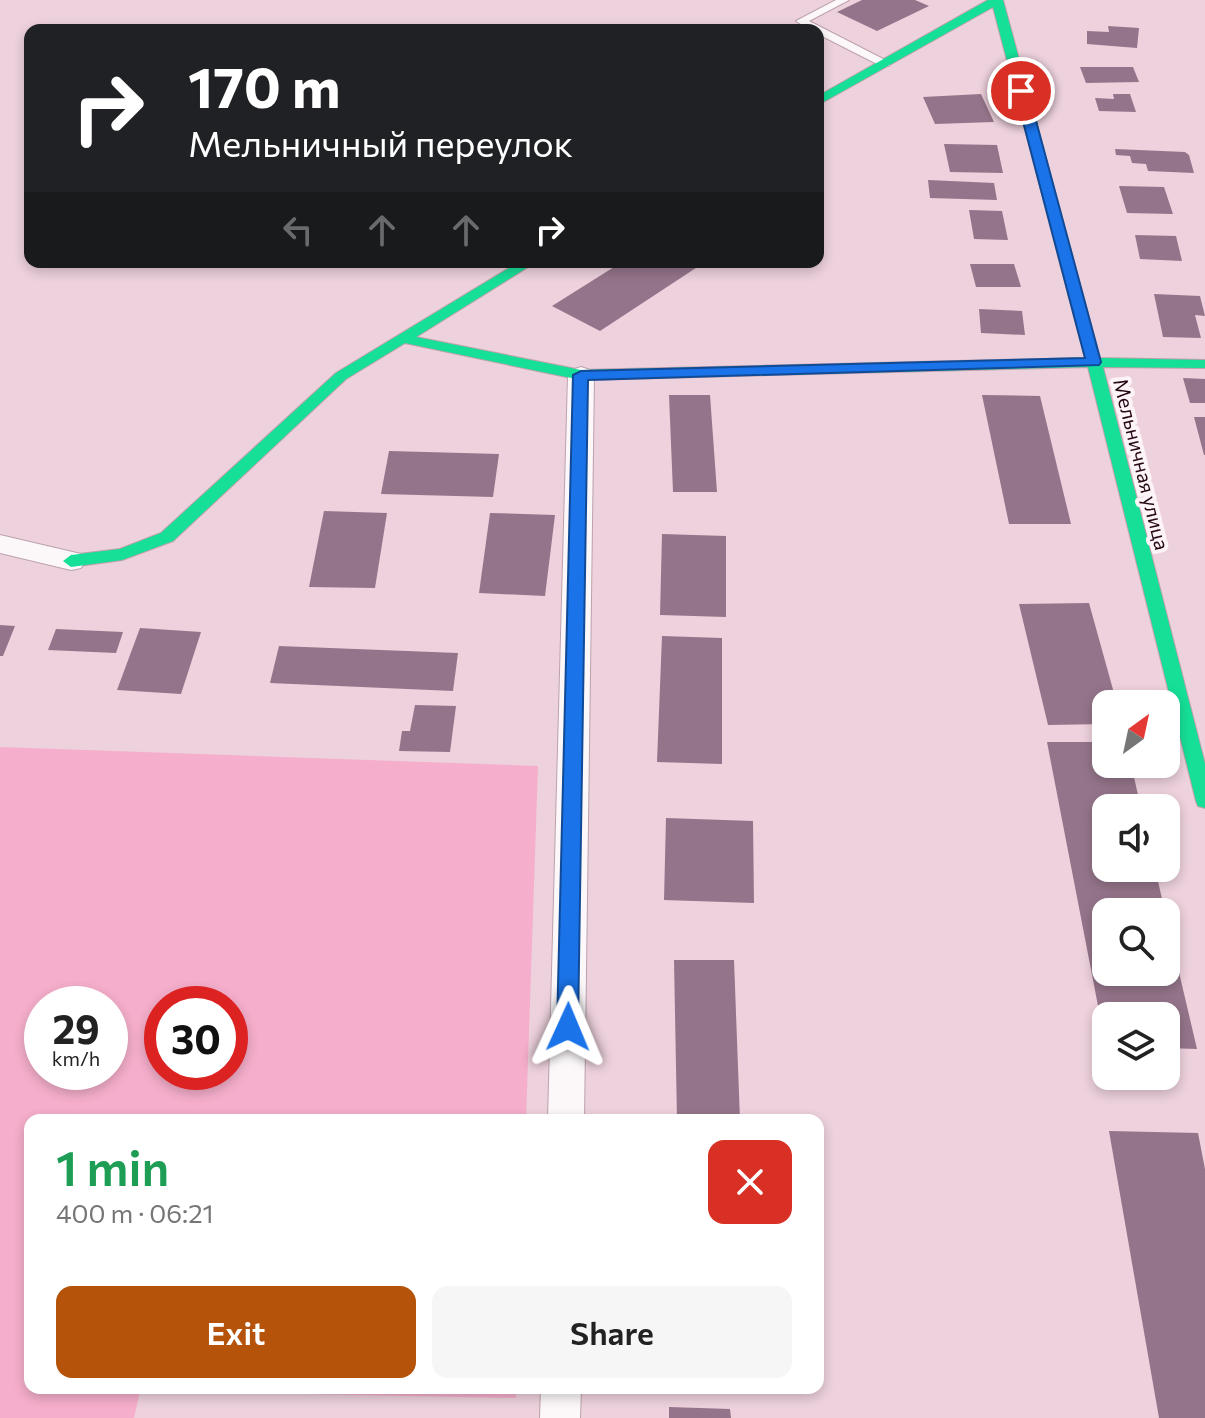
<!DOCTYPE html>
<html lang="en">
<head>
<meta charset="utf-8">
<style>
	body { margin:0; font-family:Commissioner,sans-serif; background:#f6f6f6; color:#222; height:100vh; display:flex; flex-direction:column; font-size:30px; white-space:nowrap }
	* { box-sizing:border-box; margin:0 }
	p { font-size:26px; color:#767676 }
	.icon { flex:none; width:44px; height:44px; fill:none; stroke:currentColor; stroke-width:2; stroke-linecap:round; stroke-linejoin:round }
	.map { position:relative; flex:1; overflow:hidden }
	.panel { position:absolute; left:24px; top:1114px; width:800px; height:280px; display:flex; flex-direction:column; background:#fff; border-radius:16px; box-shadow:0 4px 12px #0003 }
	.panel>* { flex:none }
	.banner { position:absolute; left:24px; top:24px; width:800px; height:244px; border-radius:16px; box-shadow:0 4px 12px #0003; background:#202124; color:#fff; overflow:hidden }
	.needle { width:52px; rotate:33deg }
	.fabs { position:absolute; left:1092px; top:690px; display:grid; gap:16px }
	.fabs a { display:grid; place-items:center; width:88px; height:88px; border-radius:16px; background:#fff; box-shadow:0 4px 12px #0003; font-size:40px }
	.speed { position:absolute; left:24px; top:986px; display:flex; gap:16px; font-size:40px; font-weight:700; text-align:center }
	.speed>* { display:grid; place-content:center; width:104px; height:104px; border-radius:50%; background:#fff; box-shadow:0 4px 12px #0003; line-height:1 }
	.speed small { font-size:20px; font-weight:400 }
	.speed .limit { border:12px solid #d22; background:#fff; color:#111 }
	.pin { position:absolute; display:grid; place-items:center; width:68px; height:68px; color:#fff; margin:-34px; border:4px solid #fff; border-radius:50%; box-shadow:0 2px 8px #0007 }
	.me { position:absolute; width:88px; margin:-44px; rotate:1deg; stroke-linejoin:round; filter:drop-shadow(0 0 6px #0008) }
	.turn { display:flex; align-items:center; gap:28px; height:168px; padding:0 32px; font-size:36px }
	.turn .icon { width:104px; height:104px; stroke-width:2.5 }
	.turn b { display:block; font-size:56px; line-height:68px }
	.lanes { display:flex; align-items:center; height:76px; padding:0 32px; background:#0003; justify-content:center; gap:40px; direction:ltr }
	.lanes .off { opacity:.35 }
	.round { display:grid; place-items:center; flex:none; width:84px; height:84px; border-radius:16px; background:#f6f6f6 }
	.headline { display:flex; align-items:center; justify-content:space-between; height:136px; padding:0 32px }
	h1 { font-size:48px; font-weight:600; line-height:60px; color:#1e9e55 }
	.primary-button { display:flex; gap:16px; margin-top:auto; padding:16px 32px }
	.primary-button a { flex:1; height:92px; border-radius:16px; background:#b45309; color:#fff; font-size:32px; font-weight:600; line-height:92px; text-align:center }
	.primary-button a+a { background:#f6f6f6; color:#222 }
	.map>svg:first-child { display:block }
	.green { fill:#f5aecb; fill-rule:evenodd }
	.building { fill:#94748a }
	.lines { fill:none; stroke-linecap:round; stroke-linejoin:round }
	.lane-casing { stroke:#bca1ac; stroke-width:2 }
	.street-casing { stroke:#bca1ac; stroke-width:2 }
	.fast-casing { stroke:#bca1ac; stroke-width:2 }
	.lane { fill:#fcf8fa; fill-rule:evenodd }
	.street { fill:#fcf8fa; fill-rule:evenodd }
	.fast { fill:#16e098; fill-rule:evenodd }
	.route { fill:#1a73e8; stroke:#114b97; stroke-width:2 }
	.labels { text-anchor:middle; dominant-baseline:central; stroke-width:8; stroke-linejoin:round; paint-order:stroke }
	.street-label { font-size:20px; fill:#250815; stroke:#fdf4f7 }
</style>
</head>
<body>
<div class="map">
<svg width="1205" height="1418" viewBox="0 0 1205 1418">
	<rect width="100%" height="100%" fill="#edd1dc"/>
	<!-- green -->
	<path class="green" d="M0,747L538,766L526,1120H30V1388H516V1398L140,1391L134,1418H0ZM42,1004H110V1072H42ZM162,1004H230V1072H162Z"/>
	<!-- building -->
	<path class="building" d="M862,0H915L929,6L877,31L837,12Z
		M1108,26L1139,28L1137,48L1087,44V31L1109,32Z
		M1080,67H1133L1139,82L1086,83Z
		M981,94L994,122L935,124L923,97Z
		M1113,94H1130L1136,112L1099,111L1095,98L1114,99Z
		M944,144L997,145L1003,173L950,172Z
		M1115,149L1185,152L1189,155L1194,173L1148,171L1146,164L1132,163L1130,156L1116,155Z
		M928,180L994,183L997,200L930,198Z
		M1119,186L1164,187L1173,214L1127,213Z
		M969,210L1002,211L1008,240L974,239Z
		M1135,235L1176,236L1182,261L1140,259Z
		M622,262H705L600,331L552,306Z
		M970,264H1014L1021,287H976Z
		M1154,294L1200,296L1205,316L1195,315L1201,338L1163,337Z
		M979,309L1022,311L1025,335L981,333Z
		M1183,378L1205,379V403H1190Z
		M669,395H710L717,492H673Z
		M982,395L1040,396L1071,524H1009Z
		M1194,417H1205V455H1204Z
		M389,451L499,454L493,497L381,494Z
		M324,511L387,513L375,588L309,587Z
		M490,513L555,515L545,596L479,593Z
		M662,534L726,536V617L660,615Z
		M1089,603L1117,704H1106V724L1048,725L1019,604Z
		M0,625L15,626L3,656H0Z
		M140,628L201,632L181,694L117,690Z
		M56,629L123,632L116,653L48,650Z
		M662,636L722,638V764L657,762Z
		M279,646L458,653L453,691L270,683Z
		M415,705L456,706L450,752L399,751L402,731H410Z
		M1047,742H1106V764H1131L1141,808H1106V868H1155L1165,912H1106V972H1166L1167,921L1197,1049L1166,1048V1016H1106L1105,1042Z
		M666,818L753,821L754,903L664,900Z
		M674,960H734L740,1120H677Z
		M1109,1131L1198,1133L1205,1169V1418H1159Z
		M669,1407L730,1409L731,1418H669Z"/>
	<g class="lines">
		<defs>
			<path id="lane" d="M836,0H849L809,21L889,62V66H881L818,34V30H810L796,21Z"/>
			<path id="street" d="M581,367L590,370L594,375L584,1120H548L568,375L572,370Z
				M0,535L81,554L85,561L81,568L71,570L0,553Z
				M541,1388H581L580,1418H540Z"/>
			<path id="fast" d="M988,0H1003L1100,358L1205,360V368L1103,367L1205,764V808L1198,806L1196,801L1088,367L581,380L405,343L346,379L173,541L122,560L71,567L63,561L71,555L120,549L161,533L336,373L519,262H536L416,337L581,370L1085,358L993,7L818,105V96Z"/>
		</defs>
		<!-- lane casing -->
		<use href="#lane" class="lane-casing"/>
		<!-- street casing -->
		<use href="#street" class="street-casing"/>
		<!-- fast casing -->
		<use href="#fast" class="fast-casing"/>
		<!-- lane -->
		<use href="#lane" class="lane"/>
		<!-- street -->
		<use href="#street" class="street"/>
		<!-- fast -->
		<use href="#fast" class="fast"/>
	</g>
	<!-- route -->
	<path class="route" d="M1017,88L1028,91L1101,362L1099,365L588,380L578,1027L575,1033L568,1036L560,1033L557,1027L573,375L581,371L1085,358L1015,91Z"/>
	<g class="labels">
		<!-- street labels -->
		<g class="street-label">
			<text transform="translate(1142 464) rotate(76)">Мельничная улица</text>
		</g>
	</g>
</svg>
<div class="fabs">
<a><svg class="needle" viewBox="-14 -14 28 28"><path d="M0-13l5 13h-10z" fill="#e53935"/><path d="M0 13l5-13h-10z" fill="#767676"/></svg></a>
<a><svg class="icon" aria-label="sound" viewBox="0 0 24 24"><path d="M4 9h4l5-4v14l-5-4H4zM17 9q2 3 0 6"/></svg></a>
<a><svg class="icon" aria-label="search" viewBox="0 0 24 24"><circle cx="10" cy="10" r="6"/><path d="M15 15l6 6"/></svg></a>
<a><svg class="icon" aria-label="layers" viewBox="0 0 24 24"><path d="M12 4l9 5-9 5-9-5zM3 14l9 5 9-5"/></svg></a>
</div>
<div class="speed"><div>29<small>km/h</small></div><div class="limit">30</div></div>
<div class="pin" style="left:1021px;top:91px;background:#d93025"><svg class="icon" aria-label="arrive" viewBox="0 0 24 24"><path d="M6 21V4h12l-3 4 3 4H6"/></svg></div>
<svg class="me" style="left:568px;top:1027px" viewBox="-20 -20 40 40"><path d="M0-17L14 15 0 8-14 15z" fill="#1a73e8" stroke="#fff" stroke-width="4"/></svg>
<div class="banner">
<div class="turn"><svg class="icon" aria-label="right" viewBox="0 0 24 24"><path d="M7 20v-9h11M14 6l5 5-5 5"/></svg><div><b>170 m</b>Мельничный переулок</div></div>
<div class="lanes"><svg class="icon off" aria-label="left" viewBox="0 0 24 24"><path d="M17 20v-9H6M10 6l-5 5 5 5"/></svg><svg class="icon off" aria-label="ahead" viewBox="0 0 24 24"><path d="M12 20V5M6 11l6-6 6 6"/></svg><svg class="icon off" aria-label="ahead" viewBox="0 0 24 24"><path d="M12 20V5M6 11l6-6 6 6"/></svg><svg class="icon" aria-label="right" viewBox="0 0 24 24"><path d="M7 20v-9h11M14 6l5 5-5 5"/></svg></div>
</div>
<section class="panel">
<div class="headline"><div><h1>1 min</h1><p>400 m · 06:21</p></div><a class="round" style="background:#d93025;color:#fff"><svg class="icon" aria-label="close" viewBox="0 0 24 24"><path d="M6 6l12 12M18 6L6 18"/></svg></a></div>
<div class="primary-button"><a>Exit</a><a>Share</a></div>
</section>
</div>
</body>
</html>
